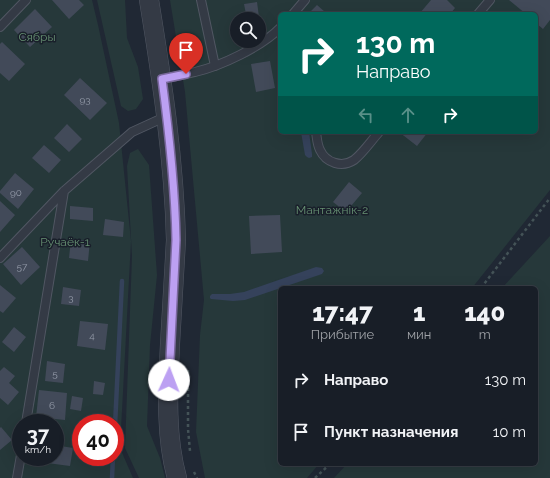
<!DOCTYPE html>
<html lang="ru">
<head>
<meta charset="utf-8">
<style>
	body { margin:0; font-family:Raleway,sans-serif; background:#21272f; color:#f1f3f6; height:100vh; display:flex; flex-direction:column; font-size:15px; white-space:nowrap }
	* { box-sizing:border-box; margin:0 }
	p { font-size:13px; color:#9fa2a7 }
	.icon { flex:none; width:22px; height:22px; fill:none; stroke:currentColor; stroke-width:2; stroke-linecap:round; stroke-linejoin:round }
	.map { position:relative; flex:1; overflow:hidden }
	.drawer { position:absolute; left:278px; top:286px; width:260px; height:180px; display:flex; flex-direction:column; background:#181e27; border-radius:6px; box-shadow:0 4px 16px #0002,0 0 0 1px #363c44 }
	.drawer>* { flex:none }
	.hud { position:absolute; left:278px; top:12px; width:260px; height:122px; border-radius:6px; box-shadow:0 4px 16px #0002,0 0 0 1px #363c44; background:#00695c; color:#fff; overflow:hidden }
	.fabs { position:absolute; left:230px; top:12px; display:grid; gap:8px }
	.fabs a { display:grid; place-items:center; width:36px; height:36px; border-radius:50%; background:#181e27; box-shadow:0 4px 16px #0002,0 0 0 1px #363c44; font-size:20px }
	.speed { position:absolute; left:12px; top:414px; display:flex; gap:8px; font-size:20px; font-weight:700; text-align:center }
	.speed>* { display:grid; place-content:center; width:52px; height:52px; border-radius:50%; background:#181e27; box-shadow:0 4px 16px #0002,0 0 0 1px #363c44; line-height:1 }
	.speed small { font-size:10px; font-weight:400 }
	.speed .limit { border:6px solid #d22; background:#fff; color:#111 }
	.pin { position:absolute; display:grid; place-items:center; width:34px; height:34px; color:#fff; margin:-41px -17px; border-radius:50% 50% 50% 0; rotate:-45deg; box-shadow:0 0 4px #0007 }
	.pin .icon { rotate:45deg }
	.me { position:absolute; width:44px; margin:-22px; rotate:2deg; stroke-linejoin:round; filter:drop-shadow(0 0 3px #0008) }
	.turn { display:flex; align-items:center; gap:14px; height:84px; padding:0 12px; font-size:18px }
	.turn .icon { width:52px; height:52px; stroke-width:2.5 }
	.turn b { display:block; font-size:28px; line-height:34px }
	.lanes { display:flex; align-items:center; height:38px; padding:0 12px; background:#0003; justify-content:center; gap:20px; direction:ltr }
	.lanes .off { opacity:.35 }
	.eta { display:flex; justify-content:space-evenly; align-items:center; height:68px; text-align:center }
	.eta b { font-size:24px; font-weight:800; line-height:28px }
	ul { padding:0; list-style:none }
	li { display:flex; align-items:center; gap:12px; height:52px; padding:0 12px }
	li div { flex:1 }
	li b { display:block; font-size:15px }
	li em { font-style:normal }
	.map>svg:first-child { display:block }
	.green { fill:#26383a; fill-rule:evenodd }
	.water { fill:#35425b }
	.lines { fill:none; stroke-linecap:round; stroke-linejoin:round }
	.stream { stroke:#35425b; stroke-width:4.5 }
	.building { fill:#424a59 }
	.service-casing { stroke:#515763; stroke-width:10 }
	.tertiary-casing { stroke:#515763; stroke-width:20 }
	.path { stroke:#445357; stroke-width:2.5; stroke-dasharray:3 3; stroke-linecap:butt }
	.service { stroke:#343a45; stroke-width:8 }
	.tertiary { stroke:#343a45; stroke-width:19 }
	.route-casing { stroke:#7a689d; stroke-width:10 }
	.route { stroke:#bca0f2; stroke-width:7 }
	.labels { text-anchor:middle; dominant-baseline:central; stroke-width:3; stroke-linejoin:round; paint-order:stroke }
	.number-label { font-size:10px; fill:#939aa8 }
	.park-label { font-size:12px; fill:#679173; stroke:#191f2a }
</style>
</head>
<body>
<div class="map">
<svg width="550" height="478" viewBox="0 0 550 478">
	<rect width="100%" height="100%" fill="#202834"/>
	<!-- green -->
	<path class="green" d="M0,0H92L98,25L119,123L131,241L120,448L133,478H0ZM21,423H55V457H21ZM81,423H115V457H81Z
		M97,0H125L127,38L138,67L143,99L136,109L128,111L121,106Z
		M170,0H550V190L472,288H280V464H319L307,478H205L196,432L200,335L204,300L185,92ZM280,14H536V132H280ZM237,19H259V41H237Z
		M138,149L149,165L157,275L150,345L147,426L160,458L165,478H139L125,448L132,256L127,166L130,153Z
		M550,236V478H334L347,464H536V288H502Z"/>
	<!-- water -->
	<path class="water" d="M301,132H309L312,154V157L309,158L307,157L305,155Z
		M316,267L322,268L324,271L322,274L245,300L233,301L211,299L210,298V296L212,294H230L244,292Z"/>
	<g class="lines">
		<!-- stream -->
		<path class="stream" d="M115,426L122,281
			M112,478L113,457"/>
	</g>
	<!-- building -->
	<path class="building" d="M52,0H79L84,5L69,19Z
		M431,0H447L455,8L450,14H421L420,13Z
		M509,0H550V20L543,29L536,23V14H526Z
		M257,2L259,17L247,19L244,4Z
		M317,5L325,12L323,14H308Z
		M35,9L52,27L30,47L14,30Z
		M2,42L25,64L9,81L0,73V44Z
		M270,61L275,88L256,92L251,64Z
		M80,78L107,103L90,120L64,95Z
		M67,124L82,139L69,152L54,138Z
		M399,132H428L417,146Z
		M44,145L61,160L49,173L32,158Z
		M15,173L34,189L18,209L0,193V191Z
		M349,182L362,193L346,212L333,202Z
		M0,201L15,215L0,232Z
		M70,206L93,208V221L70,219Z
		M280,215L282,252L251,254L249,216Z
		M105,219L124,222L123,237L103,235Z
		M71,239L90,241L88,261L69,258Z
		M22,247L40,267L21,285L3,264Z
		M0,285L16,298L3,313L0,311Z
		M63,287L81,290L79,306L61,304Z
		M80,321L108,324L105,350L77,346Z
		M14,327L26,337L14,352L2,342Z
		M47,361L65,364L63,383L45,381Z
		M4,367L15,376L9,383L19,392L8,405L0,398V371Z
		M94,381L105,383L103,395L93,394Z
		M39,390L67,393L65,420L36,417Z
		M72,396L83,398L81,411L70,409Z
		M87,419L104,421V423H86Z
		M1,427L12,440L0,450V428Z
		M55,445L73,448L70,466L32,461V457H55Z"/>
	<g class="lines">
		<defs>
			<path id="service" d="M201,0L215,66
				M293,14L305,0
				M478,14L490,0
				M0,27L26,0
				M162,79C173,77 184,75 195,72C221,66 261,47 280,28
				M316,132C317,138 317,144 320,150C326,163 342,168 354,160C363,153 371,141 379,132
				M0,258L64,191L132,132L167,116
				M26,423L64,191
				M17,478L21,455"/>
			<path id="tertiary" d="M149,0C162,80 174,159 176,240C174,275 172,309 170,344C168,388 165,435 177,478"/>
		</defs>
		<!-- service casing -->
		<use href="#service" class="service-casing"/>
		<!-- tertiary casing -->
		<use href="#tertiary" class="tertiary-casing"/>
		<!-- path -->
		<path class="path" d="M481,288L550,198
			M188,370V429L190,451
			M194,472L197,478
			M315,478L330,464"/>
		<!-- service -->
		<use href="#service" class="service"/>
		<!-- tertiary -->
		<use href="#tertiary" class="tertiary"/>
	</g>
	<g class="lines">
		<defs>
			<path id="route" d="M169,380L176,240C175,186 169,132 162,79L186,74"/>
		</defs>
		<!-- route casing -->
		<use href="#route" class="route-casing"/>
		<!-- route -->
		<use href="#route" class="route"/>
	</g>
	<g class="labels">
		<!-- number labels -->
		<g class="number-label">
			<text x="85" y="99">93</text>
			<text x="16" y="192">90</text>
			<text x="22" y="266">57</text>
			<text x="71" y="297">3</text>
			<text x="92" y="335">4</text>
			<text x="55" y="373">5</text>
			<text x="52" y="405">6</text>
		</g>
		<!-- park labels -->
		<g class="park-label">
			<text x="37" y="37">Сябры</text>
			<text x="332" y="210">Мантажнік-2</text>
			<text x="65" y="242">Ручаёк-1</text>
		</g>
	</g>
</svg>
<div class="fabs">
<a><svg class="icon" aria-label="search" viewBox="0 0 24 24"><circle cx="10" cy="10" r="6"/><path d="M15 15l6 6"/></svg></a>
</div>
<div class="speed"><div>37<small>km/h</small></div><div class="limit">40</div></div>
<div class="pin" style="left:186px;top:74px;background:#d93025"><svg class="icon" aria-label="arrive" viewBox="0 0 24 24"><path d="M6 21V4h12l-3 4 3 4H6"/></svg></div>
<svg class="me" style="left:169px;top:380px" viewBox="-20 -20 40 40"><circle r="19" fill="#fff"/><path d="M0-13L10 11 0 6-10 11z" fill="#bca0f2"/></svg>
<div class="hud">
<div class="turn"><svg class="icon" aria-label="right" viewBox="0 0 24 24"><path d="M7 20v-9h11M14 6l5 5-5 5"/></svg><div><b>130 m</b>Направо</div></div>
<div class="lanes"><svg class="icon off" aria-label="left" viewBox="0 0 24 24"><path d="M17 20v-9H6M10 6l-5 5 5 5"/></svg><svg class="icon off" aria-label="ahead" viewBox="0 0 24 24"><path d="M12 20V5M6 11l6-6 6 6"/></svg><svg class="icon" aria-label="right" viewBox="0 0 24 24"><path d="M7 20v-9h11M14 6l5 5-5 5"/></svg></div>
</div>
<section class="drawer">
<div class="eta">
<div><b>17:47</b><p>Прибытие</p></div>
<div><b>1</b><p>мин</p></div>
<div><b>140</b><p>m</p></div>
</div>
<ul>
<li><svg class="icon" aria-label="right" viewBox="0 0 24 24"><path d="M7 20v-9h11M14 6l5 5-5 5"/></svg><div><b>Направо</b></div><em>130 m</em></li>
<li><svg class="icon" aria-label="arrive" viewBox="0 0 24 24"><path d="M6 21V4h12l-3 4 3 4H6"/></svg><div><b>Пункт назначения</b></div><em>10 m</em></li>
</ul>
</section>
</div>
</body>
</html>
